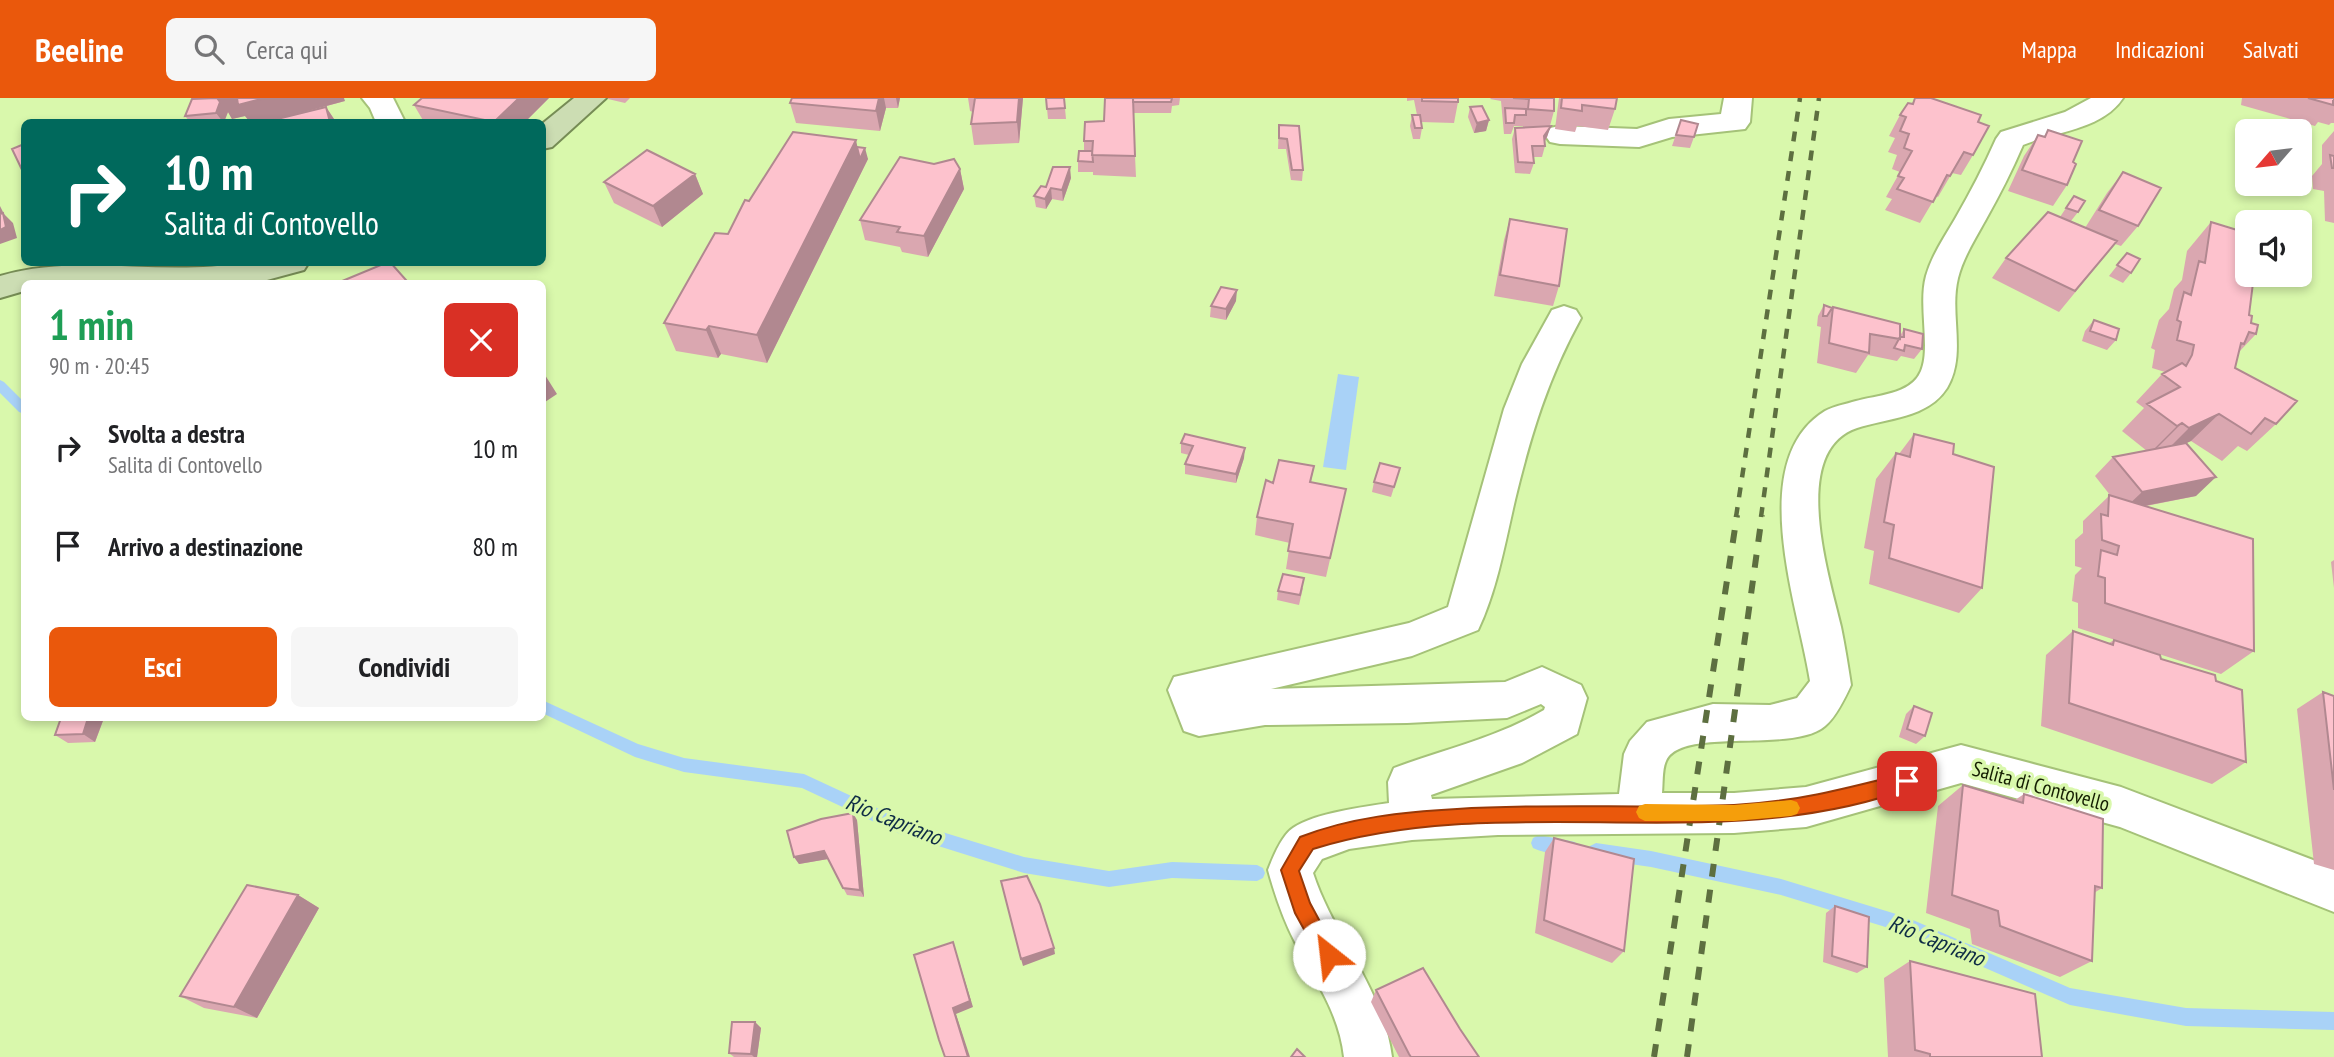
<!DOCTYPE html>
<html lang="it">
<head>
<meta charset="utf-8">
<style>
	body { margin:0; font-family:"PT Sans Narrow",sans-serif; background:#f6f6f6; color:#202124; height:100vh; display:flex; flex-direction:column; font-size:26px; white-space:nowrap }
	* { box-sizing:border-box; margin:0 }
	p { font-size:23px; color:#757577 }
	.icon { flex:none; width:38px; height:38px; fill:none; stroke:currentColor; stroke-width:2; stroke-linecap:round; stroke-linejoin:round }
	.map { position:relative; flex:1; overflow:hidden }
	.panel { position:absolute; left:21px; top:182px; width:525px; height:441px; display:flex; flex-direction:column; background:#fff; border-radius:10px; box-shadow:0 4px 10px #0003 }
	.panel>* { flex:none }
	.banner { position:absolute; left:21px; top:21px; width:525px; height:147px; border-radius:10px; box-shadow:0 4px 10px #0003; background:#00695c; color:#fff; overflow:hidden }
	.needle { width:46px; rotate:242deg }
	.buttons { position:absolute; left:2235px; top:21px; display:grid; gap:14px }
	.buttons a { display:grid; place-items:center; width:77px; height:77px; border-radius:10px; background:#fff; box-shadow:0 4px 10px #0003; font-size:35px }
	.pin { position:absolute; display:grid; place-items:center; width:60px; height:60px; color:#fff; margin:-30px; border-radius:14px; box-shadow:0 4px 10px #0006 }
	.me { position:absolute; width:77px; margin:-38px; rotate:331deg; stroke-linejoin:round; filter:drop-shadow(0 0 5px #0008) }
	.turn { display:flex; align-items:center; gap:24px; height:147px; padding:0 28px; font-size:32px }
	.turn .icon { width:91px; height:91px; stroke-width:2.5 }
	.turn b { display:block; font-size:49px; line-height:60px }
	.round { display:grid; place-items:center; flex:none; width:74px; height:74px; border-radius:10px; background:#f6f6f6 }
	.overview { display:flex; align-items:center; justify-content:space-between; height:119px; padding:0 28px }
	h1 { font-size:42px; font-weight:600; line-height:52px; color:#1e9e55 }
	.primary-button { display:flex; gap:14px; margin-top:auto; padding:14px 28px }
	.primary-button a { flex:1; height:80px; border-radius:10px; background:#ea580c; color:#fff; font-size:28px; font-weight:600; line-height:80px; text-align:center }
	.primary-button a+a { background:#f6f6f6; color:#202124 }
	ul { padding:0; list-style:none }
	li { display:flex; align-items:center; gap:21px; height:98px; padding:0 28px }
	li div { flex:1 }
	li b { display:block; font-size:26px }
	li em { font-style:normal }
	header { display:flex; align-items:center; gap:42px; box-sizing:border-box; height:98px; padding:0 35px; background:#ea580c; color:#fff }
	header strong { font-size:33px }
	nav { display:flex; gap:38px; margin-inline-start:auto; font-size:24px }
	.search { width:490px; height:63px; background:#f6f6f6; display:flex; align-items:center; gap:18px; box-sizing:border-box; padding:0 24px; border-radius:10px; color:#757577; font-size:26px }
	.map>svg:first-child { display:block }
	.water { fill:#a9d2f7 }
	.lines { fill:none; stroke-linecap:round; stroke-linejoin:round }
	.stream { fill:#a9d2f7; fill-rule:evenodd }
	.minor-casing { stroke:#a5c278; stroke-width:4 }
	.major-casing { stroke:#768c55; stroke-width:4 }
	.minor { fill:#fff; fill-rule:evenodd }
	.major { fill:#ccddb3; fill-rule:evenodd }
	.rail-far1 { stroke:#5d6f40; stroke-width:4.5; stroke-dasharray:10 10; stroke-linecap:butt }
	.rail { stroke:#5d6f40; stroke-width:6; stroke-dasharray:13 13; stroke-linecap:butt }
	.wall { fill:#daa7b0 }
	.shaded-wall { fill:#b18890 }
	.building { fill:#fdc2cd; stroke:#b18890; stroke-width:2 }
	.route { fill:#ea580c; stroke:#983908; stroke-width:2 }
	.slow { fill:#f59e0b }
	.labels { text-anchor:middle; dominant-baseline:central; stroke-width:7; stroke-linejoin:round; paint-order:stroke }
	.street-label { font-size:21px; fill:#151f02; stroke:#d9f8ac }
	.water-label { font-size:23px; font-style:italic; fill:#0e2c45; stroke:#d9f8ac }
</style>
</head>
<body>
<header>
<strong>Beeline</strong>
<div class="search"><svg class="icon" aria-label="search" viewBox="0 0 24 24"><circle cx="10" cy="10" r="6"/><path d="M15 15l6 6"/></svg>Cerca qui</div>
<nav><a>Mappa</a><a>Indicazioni</a><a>Salvati</a></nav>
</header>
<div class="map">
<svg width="2334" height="959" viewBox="0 0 2334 959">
	<rect width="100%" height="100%" fill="#d9f8ac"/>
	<!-- water -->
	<path class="water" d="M1338,276L1359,279L1346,372L1323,369Z"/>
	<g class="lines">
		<!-- stream -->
		<path class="stream" d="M0,282L4,284L24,304V316L19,314L0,295Z
			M542,602L638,646L684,660L804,676L903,722L1024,759L1109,773L1172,764L1257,767L1263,770L1265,775L1263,780L1257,783L1172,780L1109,789L1024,775L900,736L802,690L684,674L635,659L542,615Z
			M1539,737L1575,744L1577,749L1575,754C1564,759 1544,755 1533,750L1531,745L1533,740Z
			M1596,745L1651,753L1781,781L1906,819L2070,890L2186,910L2334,914V932L2186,928L2070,907L1905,835L1781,797L1651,769L1596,761L1590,758L1588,753L1590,748Z"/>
		<defs>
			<path id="minor" d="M362,0H393L405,24H376L370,10Z
				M1724,0H1752L1750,24L1745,31L1672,39L1639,49L1560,46L1550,44L1545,37L1550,30L1560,28L1637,31L1669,21L1721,16Z
				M2091,0H2123C2102,32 2056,33 2023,47C2012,73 1999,98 1985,123C1975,141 1963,160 1958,180C1949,217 1967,256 1947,290C1928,320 1888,320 1857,330C1788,353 1830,481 1841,529C1845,548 1848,568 1851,587C1845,600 1836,619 1825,628C1793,656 1681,628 1666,663C1662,671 1663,686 1662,695H1734L1806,689L1961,647L2121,689L2334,770V814L2120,729L1961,685L1806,729L1734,735L1498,737L1412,742L1349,751L1322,761L1313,775C1334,839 1383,890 1392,959H1344C1339,915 1315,882 1295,844C1283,821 1275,797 1268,772C1273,759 1282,737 1293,730C1315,715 1363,709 1389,705L1388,684L1394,670C1445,651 1496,640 1544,612L1545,609L1541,606L1507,620L1407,625L1265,627L1199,638L1184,633L1168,592L1174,579L1409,525L1448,509L1504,311L1522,266L1552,212L1564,208L1576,212L1581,220C1548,280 1531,336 1515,402C1505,445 1497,492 1478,532L1412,558L1271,591L1505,584L1542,569L1581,587L1587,600L1577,636L1522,665L1431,697L1432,701L1619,696L1624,656L1630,643L1647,624L1713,606L1770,607L1797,600L1810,583C1799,510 1744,363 1825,313C1834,308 1846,306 1856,303C1876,297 1911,297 1921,273C1931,250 1918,207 1926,178C1932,157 1944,140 1955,121C1970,95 1984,68 1996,41L2001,34L2065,14Z"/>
			<path id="major" d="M574,0H606L552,49L542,51V26Z
				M245,164H309L304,172L252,186H24V193L0,200V178C81,154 163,180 245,164Z"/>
		</defs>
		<!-- minor casing -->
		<use href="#minor" class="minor-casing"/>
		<!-- major casing -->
		<use href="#major" class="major-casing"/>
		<!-- minor -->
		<use href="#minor" class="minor"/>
		<!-- major -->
		<use href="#major" class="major"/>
		<!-- rail-far1 -->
		<path class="rail-far1" d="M1736,419L1800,0
			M1761,419L1819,0"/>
		<!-- rail -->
		<path class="rail" d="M1654,959L1737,417
			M1687,959L1762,417"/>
	</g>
	<!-- wall -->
	<path class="wall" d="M422,0H549L525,24H424L414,7Z
		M608,0H630L625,5L608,1Z
		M792,0H900L898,10H886L880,33L796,25L790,5Z
		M968,0H1023L1019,45L974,47L971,26L973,14L970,13Z
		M1046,0H1064L1066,21H1048Z
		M1105,0H1180L1179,7L1172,8L1171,15H1133L1136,79L1093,77V74H1078V63L1084,53V43L1104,23Z
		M1407,0H1458V4L1454,25L1421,24L1422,30L1420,41H1413L1410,28L1412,17H1417L1414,2L1407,3Z
		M1491,0H1554V13L1547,39L1545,43V48L1542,59H1533L1534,65L1530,76L1515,75L1512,41L1515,30H1523V28H1514L1511,36H1504L1501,3L1490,1Z
		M1559,0H1617L1615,11L1608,32L1577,28L1575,34L1555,31Z
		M1915,0L1978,24L1973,57L1961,77L1952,75L1938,99L1936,98L1920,125L1885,112L1892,101L1886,99L1900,74L1892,71L1897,57L1888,54L1895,40L1889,38L1900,17L1912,6Z
		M2242,0H2334V25H2331L2329,27L2318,24L2315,28L2241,7Z
		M345,3L279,21L326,9L336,24H250L245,18L232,21L228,14L224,24H190L185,18Z
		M1470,9L1489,22L1486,33L1474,35L1468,19Z
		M1681,22L1694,39L1690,50L1672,48Z
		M1279,27L1303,72L1302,83L1291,82L1286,51H1278Z
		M2048,32L2067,87L2053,108L2008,93L2024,58L2038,37L2044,39Z
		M2334,33V125L2325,123L2324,93L2313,91L2312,78L2322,66V47Z
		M857,49L868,61L767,265L721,256L718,260L676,253L664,225L728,136Z
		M934,66L960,71L964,91L928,159L902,154L900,149L865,142L860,122Z
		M2123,74L2138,128L2121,148L2115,146L2059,214L1992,180L2006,160L2060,119L2074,98L2078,114L2071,123L2085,130L2107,95Z
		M695,76L703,96L662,129L614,105L604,84Z
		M1071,80L1063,103L1052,101L1046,111L1036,109L1034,98L1046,89Z
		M1510,121L1559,188L1553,208L1494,198L1504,142Z
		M2211,124L2256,236L2239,254L2235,270L2276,326L2247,353L2238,348L2222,363L2191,343L2186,345L2196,398L2146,408L2254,553L2221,576L2078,530V505L2072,503L2075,477L2082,470L2075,468V442L2083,435V423L2110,397L2095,378L2113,359L2147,353L2122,333L2144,310L2136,304L2162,276L2165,274L2152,270L2155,252L2151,250L2159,222L2169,211L2174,191L2182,182L2187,153Z
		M2127,155L2131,175L2123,185L2109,178Z
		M1236,203L1226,222L1210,219L1211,208Z
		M1824,207L1900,238L1904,231L1922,251L1914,261L1901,258L1897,263L1868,257L1856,275L1817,265L1821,229L1817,228L1818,218Z
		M2094,222L2116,242L2107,252L2082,243L2085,233Z
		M1914,336L1953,356L1982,490L1959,515L1869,486L1874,453L1864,450L1876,381L1896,355L1899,356Z
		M1181,345L1244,360L1236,385L1185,376V366L1189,357L1181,355Z
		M1314,368L1311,384L1346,391L1326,479L1286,471L1290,445L1255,437L1257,419L1273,385Z
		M1400,370L1391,399L1372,394L1374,384Z
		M2334,462V490L2331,464Z
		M1303,490L1299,507L1277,502L1278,493Z
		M2073,533L2109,545L2114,542L2216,583L2246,664L2212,686L2041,628L2046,557Z
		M2323,594L2334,598V772L2314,766L2297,611Z
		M1914,608L1925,638L1916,646L1899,639L1906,616Z
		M61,620H104L95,644L68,645L55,637Z
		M1963,687L2015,702L2024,696L2102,790L2094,795L2092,863L2060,879L1972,846L1970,831L1926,815L1938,708Z
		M857,722L864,799L847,797L828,761L799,766L794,759Z
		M1554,740L1624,853L1612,865L1535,835L1545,754Z
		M298,797L319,810L257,920L204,910L180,898Z
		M1835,808L1867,869L1857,875L1823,864L1826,815Z
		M1910,863L2042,959H1888L1884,880Z
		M1376,892L1460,931L1479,959H1399L1371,904Z
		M755,924L761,930L757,959H734L729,955Z"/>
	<!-- shaded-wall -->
	<path class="shaded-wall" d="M217,0H344L345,3L266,24H250L245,18L232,21L228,14L224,24H223L216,15Z
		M519,0H549L525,24H494Z
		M879,0H884L886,10L880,33L876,13Z
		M896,0H900L898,10Z
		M1019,0H1023L1019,45L1017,24Z
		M326,9L336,24H330Z
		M1489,22L1486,33L1474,35L1477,25Z
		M1551,28L1547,39L1541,49L1544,38Z
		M856,42L860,61L865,50L868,61L767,265L757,237Z
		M1070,69L1071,80L1063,103L1062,92Z
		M960,71L964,91L928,159L924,138Z
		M695,76L703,96L662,129L653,108Z
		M1051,90L1052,101L1046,111L1045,101Z
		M0,108L4,116L13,125L17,140L0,146Z
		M1237,192L1236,203L1226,222V211Z
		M709,228L721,256L718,260L706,232Z
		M545,277L557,296L542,306V279Z
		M2219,316L2191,343L2162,357L2189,330Z
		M2182,325L2155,352L2150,355L2177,328Z
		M1245,350L1244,360L1236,385V376Z
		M2216,379L2196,398L2123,412L2142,394Z
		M88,620H104L95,644L83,636Z
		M853,715L857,722L864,799L860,792Z
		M824,753L828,761L799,766L794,759Z
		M298,797L319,810L257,920L234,909Z
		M953,844L973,909L956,916L970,959H968L953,910Z
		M1054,850L1055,856L1023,868L1021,861Z
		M755,924L761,930L757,959H754L751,956Z"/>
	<!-- building -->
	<path class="building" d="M217,0L220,4L216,15L185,18L192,1Z
		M237,0H265L238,7Z
		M422,0H519L494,24L414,7Z
		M792,0H879L876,13L790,5Z
		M975,0H1019L1017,24L971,26Z
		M1046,0H1064L1065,10L1047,11Z
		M1105,0H1133L1135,58L1092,57L1093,43H1084L1085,24L1104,23Z
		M1133,0H1172L1171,4H1133Z
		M1422,0H1458V4L1422,3Z
		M1513,0H1554V13L1528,11L1529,1Z
		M1562,0H1617L1615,11L1582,7V13L1561,10Z
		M1915,0H1931L1981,17L1978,24L1989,28L1973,57L1964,54L1950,78L1947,77L1933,104L1897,91L1904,80L1898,78L1912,53L1904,50L1909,36L1900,33L1906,19L1900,17L1908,5L1913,6Z
		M2308,0H2334V3H2333V7Z
		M1482,8L1489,22L1477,25L1470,9Z
		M326,9L330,24H265Z
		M1505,10L1526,11V17H1515L1514,25H1506Z
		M1412,17H1420L1422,30H1415Z
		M1681,22L1698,26L1694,39L1676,37Z
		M1279,27L1299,28L1303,72H1292L1287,41L1279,40Z
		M1551,28L1544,38L1545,48H1532L1534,65L1518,64L1515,30Z
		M2048,32L2082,43L2073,64L2076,66L2067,87L2022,72L2038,37L2045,39Z
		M793,34L856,42L757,237L709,228L706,232L664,225L715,135L728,136L745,102L749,103Z
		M24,46V76L12,51Z
		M857,49L865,50L860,61Z
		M647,52L695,76L653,108L604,84Z
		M1079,53H1092L1093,64L1078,63Z
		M2330,57L2334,58V70H2332Z
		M900,59L934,66L954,61L960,71L924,138L897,134L900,129L860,122Z
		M1053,69H1070L1062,92L1051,90L1045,101L1034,98L1041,88L1046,89Z
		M2123,74L2161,90L2138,128L2099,112Z
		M2074,98L2085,103L2078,114L2066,110Z
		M2048,114L2117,143L2075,193L2006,160Z
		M3,115L6,129L0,132V116Z
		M1510,121L1567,131L1559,188L1500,177Z
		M2211,124L2247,135V177H2254L2249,217L2252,218L2251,225L2258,227L2256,236L2249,234L2244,246L2241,245L2235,270L2297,303L2276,326L2265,320L2251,336L2219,316L2189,330L2182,325L2177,328L2147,306L2180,289L2162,276L2182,265L2186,268L2192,257L2194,247L2177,242L2181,224L2177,222L2184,194L2191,197L2199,163L2205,165Z
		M2127,155L2140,161L2131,175L2117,167Z
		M388,164H390L406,182L399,186H335Z
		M1221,189L1237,192L1226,211L1211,208Z
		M1824,207L1832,210L1827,218H1823Z
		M1833,209L1900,226V241L1870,236L1869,255L1829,245Z
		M2094,222L2119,231L2116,242L2090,233Z
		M1904,231L1923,236L1922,251L1905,247L1904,253L1894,250L1900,239H1904Z
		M1185,336L1245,350L1236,376L1185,366L1193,348L1181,345Z
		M1914,336L1954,346L1953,356L1994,369L1982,490L1889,460L1894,427L1884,424L1896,355L1910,359Z
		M2186,345L2216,379L2142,394L2113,359Z
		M1279,362L1314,368L1310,384L1346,391L1330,460L1288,453L1293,426L1257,419L1266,382L1273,385Z
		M1380,365L1400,370L1394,389L1374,384Z
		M2109,397L2253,441L2254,553L2105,505V480L2098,478L2101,452L2117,457L2119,448L2102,442L2101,416L2108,418Z
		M1283,476L1304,480L1300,497L1278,493Z
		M2073,533L2113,547L2114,542L2160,557L2161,561L2215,577L2216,583L2242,592L2246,664L2069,605Z
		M2323,594L2334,598V692Z
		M1914,608L1932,615L1925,638L1907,631Z
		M61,620H88L83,636L55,637Z
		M1963,687L2023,705L2024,696L2103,721L2102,790L2095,788L2092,863L2000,828L1998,813L1952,797Z
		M853,715L860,792L843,790L824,753L794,759L787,733L821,721Z
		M1554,740L1634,761L1624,853L1544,822Z
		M1027,778L1040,806L1054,850L1021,861L1001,783Z
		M247,787L298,797L234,909L180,898Z
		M1835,808L1869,819L1867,869L1832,858Z
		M953,844L970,903L953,910L968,959H945L939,942L914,857Z
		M1910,863L2035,896L2042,959H1930V956L1915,952Z
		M1423,870L1460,931L1479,959H1411L1409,956L1376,892Z
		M732,924H755L751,956L729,955Z
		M1297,951L1305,959H1291Z"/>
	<!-- route -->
	<path class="route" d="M1907,675L1913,677L1915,683L1913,689C1722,761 1506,691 1313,751L1299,773L1310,805L1338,857L1336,864L1329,866L1322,864L1295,815L1281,772L1300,739C1351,719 1404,714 1457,711C1549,705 1642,711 1734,707C1795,704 1848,690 1907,675Z"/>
	<!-- slow -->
	<path class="slow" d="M1791,702L1797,704L1800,710L1797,716L1791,718L1734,723H1645L1639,720L1636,714L1639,708L1645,706L1734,707Z"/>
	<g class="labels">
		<!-- street labels -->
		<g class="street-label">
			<text transform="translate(2041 688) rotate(15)">Salita di Contovello</text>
		</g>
		<!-- water labels -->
		<g class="water-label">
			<text transform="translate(894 721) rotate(22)">Rio Capriano</text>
			<text transform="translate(1937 842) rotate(22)">Rio Capriano</text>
		</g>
	</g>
</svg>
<div class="buttons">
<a><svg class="needle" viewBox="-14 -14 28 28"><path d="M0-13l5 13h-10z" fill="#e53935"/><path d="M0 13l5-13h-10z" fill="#757577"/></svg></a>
<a><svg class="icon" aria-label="sound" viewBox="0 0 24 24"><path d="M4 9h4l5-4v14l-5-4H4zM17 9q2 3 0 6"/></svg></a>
</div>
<div class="pin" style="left:1907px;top:683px;background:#d93025"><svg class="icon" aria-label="arrive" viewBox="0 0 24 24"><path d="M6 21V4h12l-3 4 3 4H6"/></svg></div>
<svg class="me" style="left:1329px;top:857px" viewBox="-20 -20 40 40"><circle r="19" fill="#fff"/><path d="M0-13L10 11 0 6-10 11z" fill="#ea580c"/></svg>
<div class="banner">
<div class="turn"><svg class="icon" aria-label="right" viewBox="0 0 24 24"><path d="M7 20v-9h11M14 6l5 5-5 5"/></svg><div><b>10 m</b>Salita di Contovello</div></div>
</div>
<section class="panel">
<div class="overview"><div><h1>1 min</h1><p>90 m · 20:45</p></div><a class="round" style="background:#d93025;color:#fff"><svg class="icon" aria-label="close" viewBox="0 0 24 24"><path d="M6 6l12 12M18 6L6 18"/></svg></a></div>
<ul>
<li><svg class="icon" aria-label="right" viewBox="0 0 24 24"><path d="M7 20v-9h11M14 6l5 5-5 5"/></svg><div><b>Svolta a destra</b><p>Salita di Contovello</p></div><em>10 m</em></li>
<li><svg class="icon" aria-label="arrive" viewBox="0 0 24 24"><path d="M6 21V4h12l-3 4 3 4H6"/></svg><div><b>Arrivo a destinazione</b></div><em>80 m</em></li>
</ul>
<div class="primary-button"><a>Esci</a><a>Condividi</a></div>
</section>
</div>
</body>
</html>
